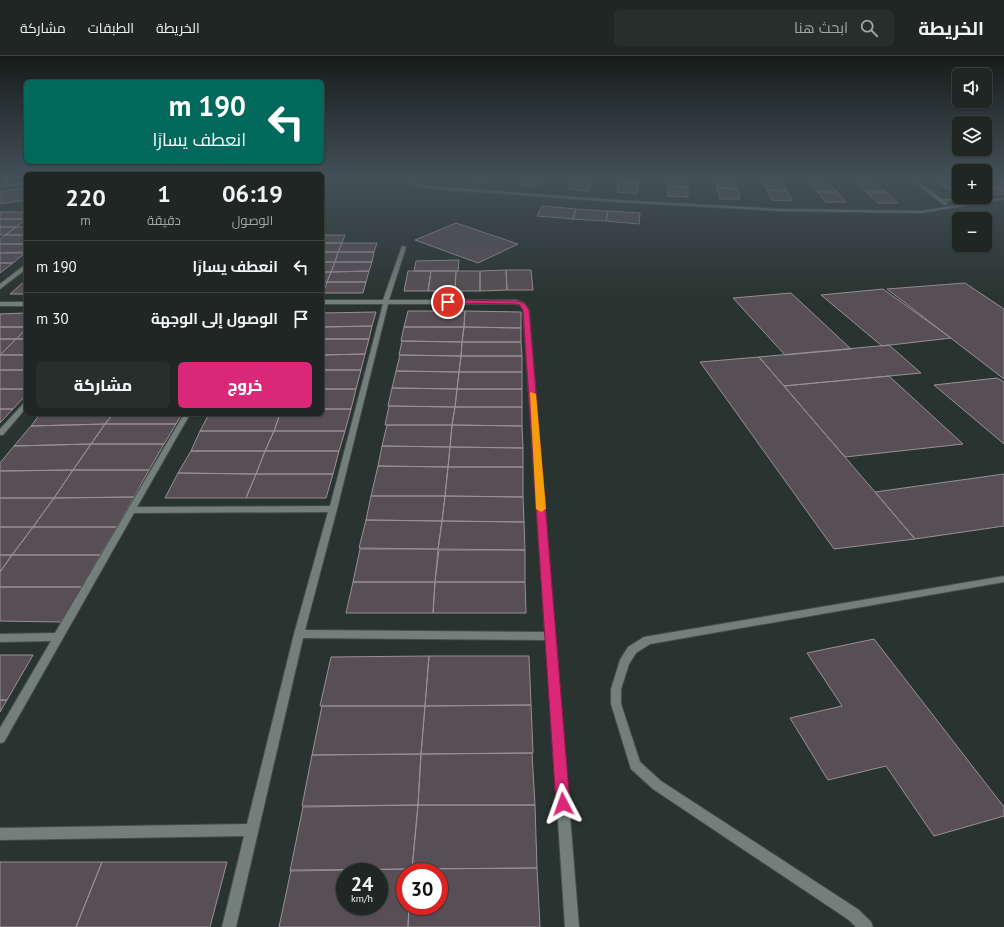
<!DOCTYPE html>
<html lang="ar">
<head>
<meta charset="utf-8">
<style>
	body { margin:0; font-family:"PT Sans",Cairo,sans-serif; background:#272e2b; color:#f1f3f6; direction:rtl; height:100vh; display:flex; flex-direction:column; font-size:15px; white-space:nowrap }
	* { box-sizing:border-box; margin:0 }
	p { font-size:13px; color:#a1a5a6 }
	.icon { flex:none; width:22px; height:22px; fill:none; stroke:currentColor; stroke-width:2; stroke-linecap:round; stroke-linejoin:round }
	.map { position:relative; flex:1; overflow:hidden; direction:ltr }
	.side { position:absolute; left:24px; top:116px; width:300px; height:244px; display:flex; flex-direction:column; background:#1f2623; border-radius:6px; box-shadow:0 1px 3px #0004,0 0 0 1px #3c4341; direction:rtl }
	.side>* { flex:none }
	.banner { position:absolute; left:24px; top:24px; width:300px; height:84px; border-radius:6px; box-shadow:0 1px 3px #0004,0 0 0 1px #3c4341; direction:rtl; background:#00695c; color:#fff; overflow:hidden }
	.buttons { position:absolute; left:952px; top:12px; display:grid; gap:8px }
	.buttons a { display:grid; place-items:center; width:40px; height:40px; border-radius:6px; background:#1f2623; box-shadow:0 1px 3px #0004,0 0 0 1px #3c4341; font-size:20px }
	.speed { position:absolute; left:336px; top:807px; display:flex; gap:8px; font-size:20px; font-weight:700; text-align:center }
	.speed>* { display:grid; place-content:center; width:52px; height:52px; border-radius:50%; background:#1f2623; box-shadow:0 1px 3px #0004,0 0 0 1px #3c4341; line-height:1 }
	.speed small { font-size:10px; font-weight:400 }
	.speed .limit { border:6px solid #d22; background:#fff; color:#111 }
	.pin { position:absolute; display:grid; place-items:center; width:34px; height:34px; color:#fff; margin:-17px; border:2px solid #fff; border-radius:50%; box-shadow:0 1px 4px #0007 }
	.me { position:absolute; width:44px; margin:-22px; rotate:356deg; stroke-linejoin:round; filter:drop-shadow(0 0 3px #0008) }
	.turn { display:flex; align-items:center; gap:14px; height:84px; padding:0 12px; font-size:18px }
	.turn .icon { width:52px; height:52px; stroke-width:2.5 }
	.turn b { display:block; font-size:28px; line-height:34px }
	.eta { display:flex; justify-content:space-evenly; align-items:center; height:68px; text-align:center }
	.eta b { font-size:24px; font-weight:800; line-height:28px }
	.action { display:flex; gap:8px; margin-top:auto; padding:8px 12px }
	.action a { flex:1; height:46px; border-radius:6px; background:#db2777; color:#fff; font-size:16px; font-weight:800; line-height:46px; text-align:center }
	.action a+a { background:#272e2b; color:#f1f3f6 }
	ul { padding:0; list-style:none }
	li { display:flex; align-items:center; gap:12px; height:52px; padding:0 12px; border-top:1px solid #3c4341 }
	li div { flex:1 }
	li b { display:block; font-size:15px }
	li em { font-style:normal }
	header { display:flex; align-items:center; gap:24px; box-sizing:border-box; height:56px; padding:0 20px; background:#1f2623; border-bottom:1px solid #3c4341 }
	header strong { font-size:19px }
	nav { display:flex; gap:22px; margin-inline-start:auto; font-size:14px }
	.search { width:280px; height:36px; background:#272e2b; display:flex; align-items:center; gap:10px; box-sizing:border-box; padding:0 14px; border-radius:6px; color:#a1a5a6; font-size:15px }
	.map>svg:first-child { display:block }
	.building { fill:#574f55; stroke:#999097; fill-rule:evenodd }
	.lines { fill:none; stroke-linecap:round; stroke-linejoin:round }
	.street-casing { stroke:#464e4b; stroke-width:2 }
	.street { fill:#737f7a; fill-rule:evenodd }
	.route { fill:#db2777; stroke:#8e194d }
	.slow { fill:#f59e0b }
</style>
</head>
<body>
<header>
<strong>الخريطة</strong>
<div class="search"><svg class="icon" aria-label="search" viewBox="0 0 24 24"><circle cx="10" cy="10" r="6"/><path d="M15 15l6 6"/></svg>ابحث هنا</div>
<nav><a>الخريطة</a><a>الطبقات</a><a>مشاركة</a></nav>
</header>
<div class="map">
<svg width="1004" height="871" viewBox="0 0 1004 871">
	<rect width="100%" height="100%" fill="#29332f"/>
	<!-- building -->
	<path class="building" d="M427,120H448L445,123Z
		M476,120H496L490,127L472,125Z
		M525,120L544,122L538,130L519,129Z
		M573,120H592L590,126L572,124Z
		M621,120H640L639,128L619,127Z
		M668,120L687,121L688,131L668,130Z
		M714,122L734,123L737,133L717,132Z
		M761,123L780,124L787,135L767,134Z
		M572,124L590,126L587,135L568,133Z
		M809,125L828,126L837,136H817Z
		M1004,125V136L986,126Z
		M857,126H876L886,136H866Z
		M959,126V139L938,127Z
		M985,126L1004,136V138H985Z
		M619,127L639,128L636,138L617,136Z
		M668,130L688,131V141L668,140Z
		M26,132V144L0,148V135Z
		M717,132L737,133L740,143H720Z
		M767,134L787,135L792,145L772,144Z
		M817,136H837L846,146H826Z
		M866,136H886L898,147H878Z
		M542,150L576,153L573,163L537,160Z
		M576,153L608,155L606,165L573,163Z
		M608,155L640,157L639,168L606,165Z
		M0,156H26V163H0Z
		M0,163H26V164L16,171H0Z
		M456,167L518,188L478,207L415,184Z
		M0,171H16L5,179H0Z
		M16,171H26V179H5Z
		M5,179H26V188H0V183Z
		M322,179H345L342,187H322Z
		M322,187H342L338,196H322Z
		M342,187H377L374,196H338Z
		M0,188H26V196L0,197Z
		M322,196H338L335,206H322Z
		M338,196H374L372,206H335Z
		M0,197H25L13,207H0Z
		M459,204L458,215H414L416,205Z
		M322,206H335L331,216H322Z
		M335,206H372L369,215L331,216Z
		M0,207H13L0,217Z
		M506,214H531L533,234H507Z
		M506,214L507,234L480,235V215Z
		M369,215L366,226H327L331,216Z
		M408,215H431L428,235H404Z
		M431,215H456L455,235H428Z
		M456,215H480V235H455Z
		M322,216H331L327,226H322Z
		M26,224V238H10Z
		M327,226H366L363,237H323Z
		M965,227L1004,253V323L887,233Z
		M883,233L951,282L882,290L821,239Z
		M791,237L851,293L785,299L733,242Z
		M408,255H465L464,271H404Z
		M465,255L521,256V272L464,271Z
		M376,256L372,270L322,271V257Z
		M26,257V271H0V258Z
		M372,270L369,283H322V271Z
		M0,271H26V273L16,283H0Z
		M404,271H464L462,286L401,285Z
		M464,271L521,272V286H462Z
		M26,273V283H16Z
		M0,283H16L0,299Z
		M16,283H26V299H0Z
		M322,283H369L365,298L322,299Z
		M402,285L462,286L461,300L399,299Z
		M462,286H521L522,300H461Z
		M889,289L921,317L784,330L759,301Z
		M365,298L361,314H322V299Z
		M0,299H26V314H0Z
		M400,299L461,300L459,316L396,315Z
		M461,300H522V316H459Z
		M759,301L875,436L915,483L834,493L700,306Z
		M0,314H26V333H0Z
		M322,314H361L356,333H322Z
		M396,315L459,316L457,333L392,332Z
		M459,316H522V333H457Z
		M889,320L963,388L845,401L784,330Z
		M997,322L1004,326V388L934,329Z
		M392,332L457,333L455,351L388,350Z
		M0,333H26V339L13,353H0Z
		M322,333H356L351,353H322Z
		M457,333H522V351H455Z
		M389,350L455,351L452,369H385Z
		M455,351H522V370L452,369Z
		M0,353H13L0,367Z
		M322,353H351L345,375H274L280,358H322Z
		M40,358H113L105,368L31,370Z
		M113,358H182L176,368H105Z
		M209,358H280L274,375H200Z
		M105,368L91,388L14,390L31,370Z
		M105,368H176L164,388H91Z
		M387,369H452L450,391L382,390Z
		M452,369L522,370L523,392L450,391Z
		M200,375H274L265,395H191Z
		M274,375H345L339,395H265Z
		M91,388H164L149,414H73Z
		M91,388L73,414L0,415V407L14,390Z
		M382,390L450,391L448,411L378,410Z
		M450,391L523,392V411H448Z
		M191,395H265L256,418L178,417Z
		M265,395H339L333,418H256Z
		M378,410L448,411L445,440H371Z
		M448,411H523V441L445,440Z
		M73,414L54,442H0V415Z
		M73,414H149L134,441L54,442Z
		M178,417L256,418L246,442H165Z
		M256,418H333L326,442H246Z
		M1004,418V470L915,483L875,436Z
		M371,440H445L442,465L366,464Z
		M445,440L523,441L524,466L442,465Z
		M134,441L117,471H33L54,442Z
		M0,442H54L33,471H0Z
		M366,464L442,465L438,493L359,492Z
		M442,465L524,466L525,494L438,493Z
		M0,471H33L12,499H0Z
		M33,471H117L100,499H12Z
		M360,493H438L435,526H353Z
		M439,494H525V526H435Z
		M0,499H12L0,516Z
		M12,499H100L82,531H0V516Z
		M353,526H435L433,557H346Z
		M435,526H525L526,557H433Z
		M0,531H82L61,566L0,565Z
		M874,583L1004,751V760L934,780L886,710L828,724L790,662L842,650L807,597Z
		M0,599H33L7,644H0Z
		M429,600L425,650H320L331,601Z
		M429,600H529L531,649L425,650Z
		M0,644H7L0,656Z
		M531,649L533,697L421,698L425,650Z
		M322,650H425L421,698L312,699Z
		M532,697L535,749H418L421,698Z
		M421,698L418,749L302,750L312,699Z
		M418,749L412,813L290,815L303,751Z
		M418,749H535L537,812L412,813Z
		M0,806H102L76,871H0Z
		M102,806H227L210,871H76Z
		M537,812L540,871H408L409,850H439V816H412V813Z
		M412,813V816H405V850H409L408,871H279L291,814ZM345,816H379V850H345Z"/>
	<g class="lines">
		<defs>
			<path id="street" d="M0,120H3L11,128L26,126V128L0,132V130L7,129L0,122Z
				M391,120H397L426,130L615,144L781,153L921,155L1002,142L1004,143L921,157L781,155L615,146L426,132Z
				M798,120H959V122H914L942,143H973L975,144L973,145H945L948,148L944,149L909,122Z
				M985,120H1004V122H985Z
				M402,190L406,191L389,244H516L524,247L529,254L579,871H565L546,584L303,582L236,871H222L244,780L0,784V772L247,768L294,578L328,456L134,457L4,686L0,687V672L51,585L0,586V578L55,577L184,358H190L137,451L330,450L383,248H322V244H383ZM388,248H515L520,249L523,254L545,576L305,574L337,453Z
				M26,208V213L0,233V228Z
				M0,246H26V250H0Z
				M26,346V352L3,379H0V373L24,347Z
				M1004,520V526L650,588L636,597L629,608L621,633V648L640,706L661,725L859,854L871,866L873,871H856L849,864L653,733L631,713L611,648V633L620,604L628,591L644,581Z"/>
		</defs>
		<!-- street casing -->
		<use href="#street" class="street-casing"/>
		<!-- street -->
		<use href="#street" class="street"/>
	</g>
	<!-- sky -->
	<linearGradient id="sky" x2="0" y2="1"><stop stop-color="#171c1a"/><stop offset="0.5" stop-color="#435058"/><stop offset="1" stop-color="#435058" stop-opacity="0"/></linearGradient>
	<rect width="1004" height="242" fill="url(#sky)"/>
	<!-- route -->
	<path class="route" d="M448,244L516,245L524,247L529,254L570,748L568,753L563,755L558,753L556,748L523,254L520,249L516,248L446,247L445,246Z"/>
	<!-- slow -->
	<path class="slow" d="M530,336L536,338L546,453L541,456L536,453Z"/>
</svg>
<div class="buttons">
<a><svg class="icon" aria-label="sound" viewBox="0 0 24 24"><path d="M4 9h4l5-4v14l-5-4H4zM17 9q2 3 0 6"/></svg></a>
<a><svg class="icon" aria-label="layers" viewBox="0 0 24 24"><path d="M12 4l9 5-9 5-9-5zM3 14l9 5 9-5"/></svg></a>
<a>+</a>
<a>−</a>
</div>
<div class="speed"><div>24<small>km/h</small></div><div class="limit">30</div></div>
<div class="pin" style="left:448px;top:246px;background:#d93025"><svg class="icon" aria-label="arrive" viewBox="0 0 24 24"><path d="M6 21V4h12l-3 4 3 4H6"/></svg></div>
<svg class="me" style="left:563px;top:748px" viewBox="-20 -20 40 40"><path d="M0-17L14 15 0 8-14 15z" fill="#db2777" stroke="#fff" stroke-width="4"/></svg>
<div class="banner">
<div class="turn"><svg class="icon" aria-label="left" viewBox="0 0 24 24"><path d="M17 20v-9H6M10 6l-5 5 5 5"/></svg><div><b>190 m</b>انعطف يسارًا</div></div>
</div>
<section class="side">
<div class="eta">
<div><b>06:19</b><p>الوصول</p></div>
<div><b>1</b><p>دقيقة</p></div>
<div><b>220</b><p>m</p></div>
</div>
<ul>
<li><svg class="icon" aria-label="left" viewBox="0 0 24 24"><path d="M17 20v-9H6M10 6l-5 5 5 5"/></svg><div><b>انعطف يسارًا</b></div><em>190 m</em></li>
<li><svg class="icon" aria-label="arrive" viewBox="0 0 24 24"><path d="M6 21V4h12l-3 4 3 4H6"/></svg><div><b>الوصول إلى الوجهة</b></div><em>30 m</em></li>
</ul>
<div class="action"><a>خروج</a><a>مشاركة</a></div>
</section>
</div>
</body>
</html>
